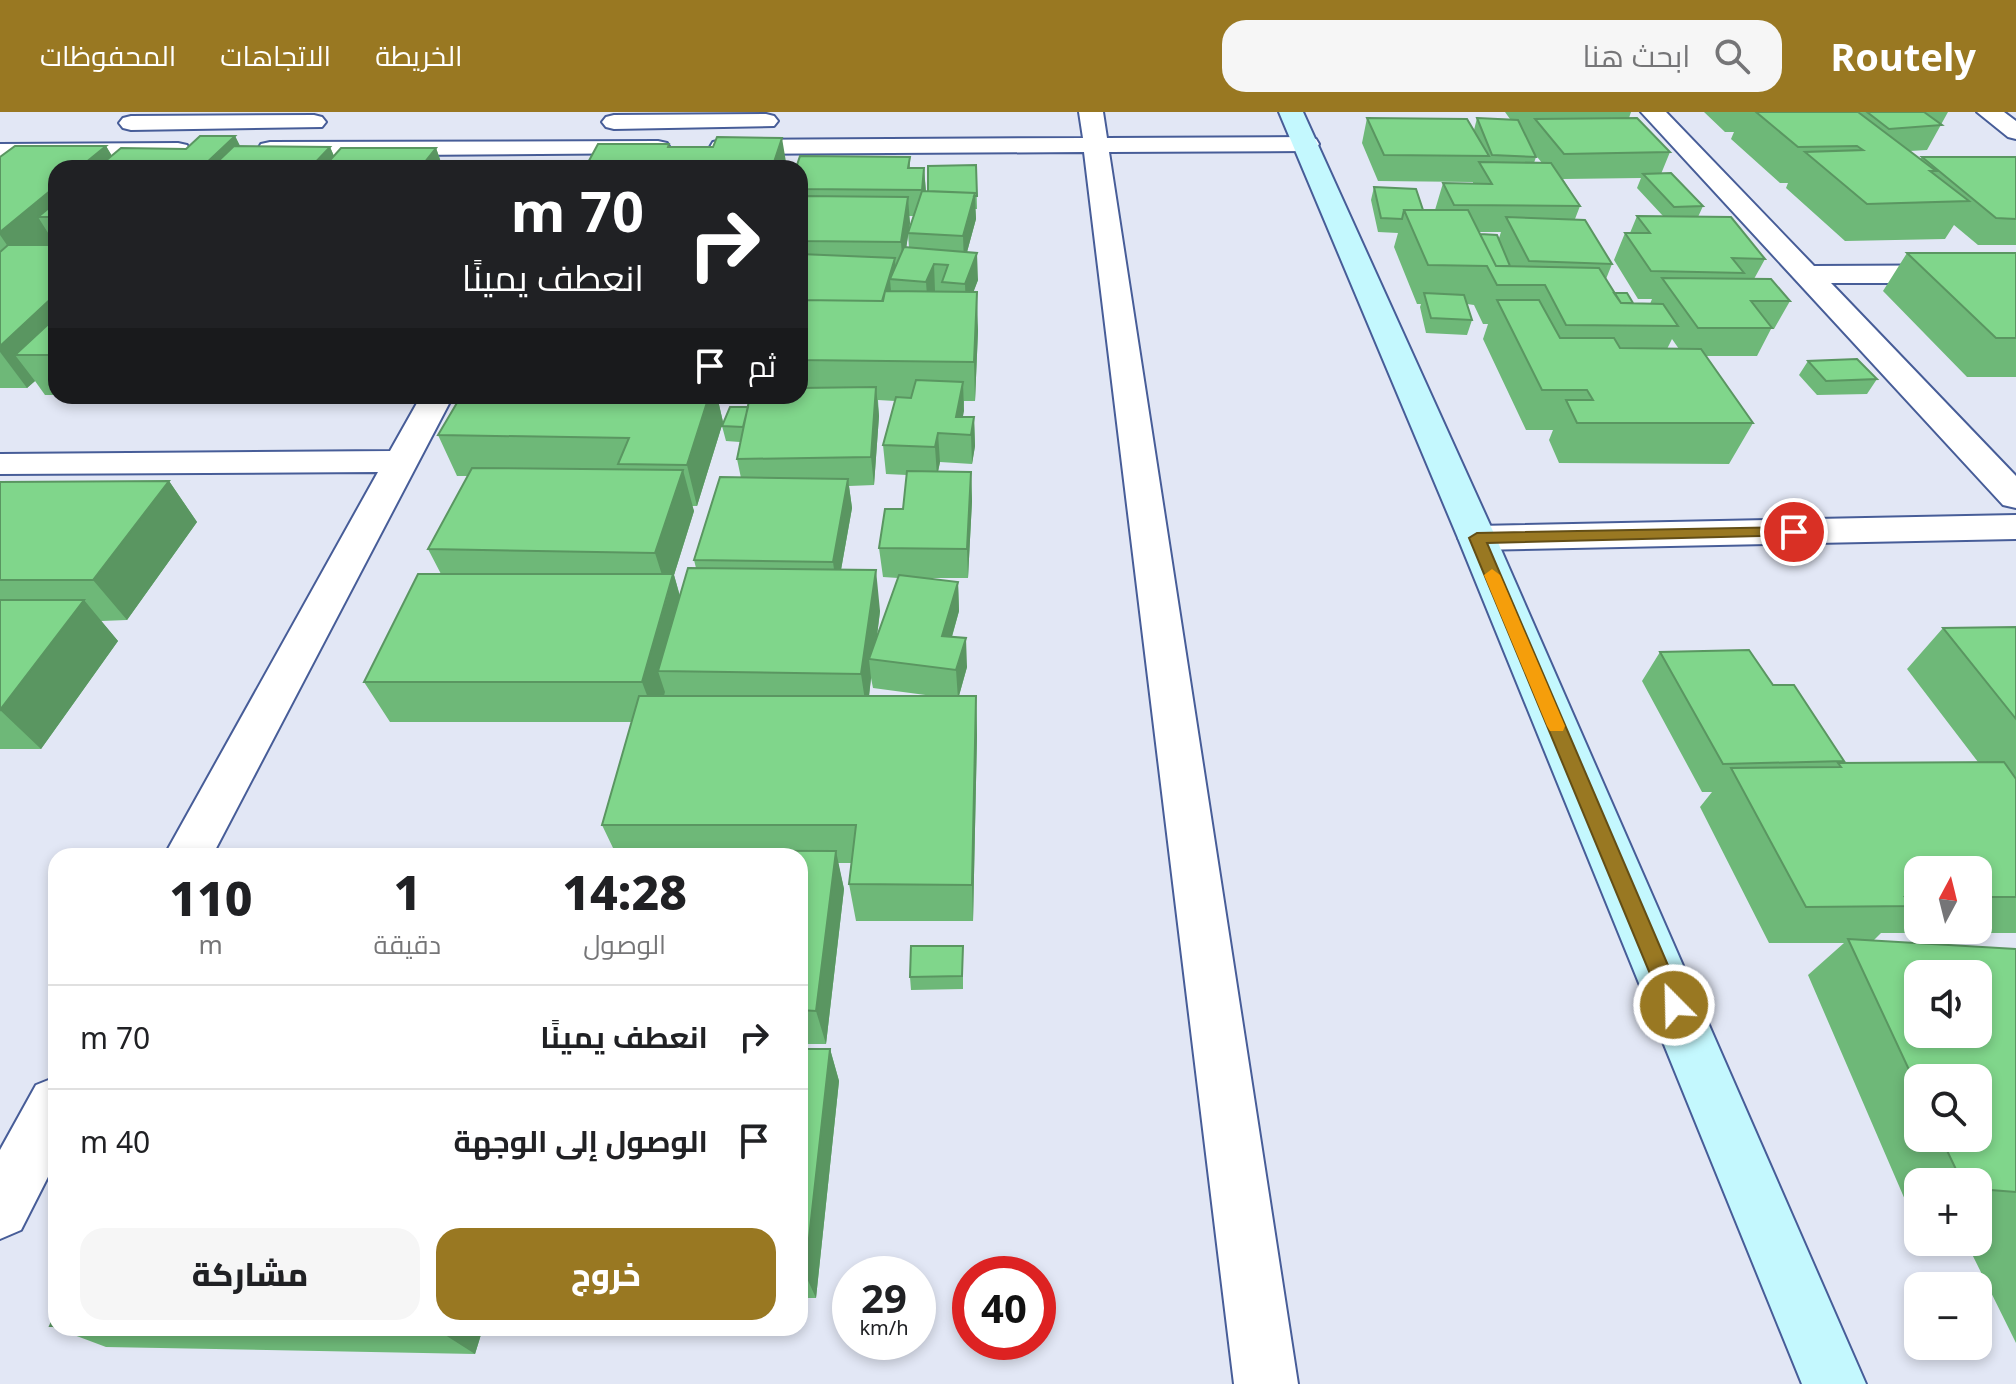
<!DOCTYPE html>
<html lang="ar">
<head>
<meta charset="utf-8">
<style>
	body { margin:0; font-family:"Noto Sans",Cairo,sans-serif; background:#f6f6f6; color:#202124; direction:rtl; height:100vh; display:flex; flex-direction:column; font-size:30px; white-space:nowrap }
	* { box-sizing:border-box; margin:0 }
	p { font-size:26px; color:#757577 }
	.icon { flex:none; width:44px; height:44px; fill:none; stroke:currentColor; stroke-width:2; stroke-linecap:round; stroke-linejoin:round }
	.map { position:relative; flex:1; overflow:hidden; direction:ltr }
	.details { position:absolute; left:48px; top:736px; width:760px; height:488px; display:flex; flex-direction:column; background:#fff; border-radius:24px; box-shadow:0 4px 12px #0003; direction:rtl }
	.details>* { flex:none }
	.top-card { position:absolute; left:48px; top:48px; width:760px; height:244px; border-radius:24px; box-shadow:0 4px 12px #0003; direction:rtl; background:#202124; color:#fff; overflow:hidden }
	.needle { width:52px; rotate:7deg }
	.buttons { position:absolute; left:1904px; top:744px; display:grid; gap:16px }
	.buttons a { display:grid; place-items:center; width:88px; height:88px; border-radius:16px; background:#fff; box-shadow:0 4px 12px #0003; font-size:40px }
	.speed { position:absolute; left:832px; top:1144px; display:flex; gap:16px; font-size:40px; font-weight:700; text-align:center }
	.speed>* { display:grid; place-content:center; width:104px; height:104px; border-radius:50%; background:#fff; box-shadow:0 4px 12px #0003; line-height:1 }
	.speed small { font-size:20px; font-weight:400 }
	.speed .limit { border:12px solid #d22; background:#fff; color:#111 }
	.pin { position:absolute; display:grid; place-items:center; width:68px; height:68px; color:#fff; margin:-34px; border:4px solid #fff; border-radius:50%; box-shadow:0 2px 8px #0007 }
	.me { position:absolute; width:88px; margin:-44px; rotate:337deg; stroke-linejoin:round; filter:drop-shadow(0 0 6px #0008) }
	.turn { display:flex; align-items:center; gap:28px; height:168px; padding:0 32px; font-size:36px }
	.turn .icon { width:104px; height:104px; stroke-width:2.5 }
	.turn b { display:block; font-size:56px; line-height:68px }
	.then { display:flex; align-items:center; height:76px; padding:0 32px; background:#0003; gap:16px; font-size:30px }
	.eta { display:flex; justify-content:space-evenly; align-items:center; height:136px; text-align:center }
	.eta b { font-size:48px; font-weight:800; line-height:56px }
	.button { display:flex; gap:16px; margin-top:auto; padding:16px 32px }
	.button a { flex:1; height:92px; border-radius:24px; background:#997822; color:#fff; font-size:32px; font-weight:800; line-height:92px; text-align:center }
	.button a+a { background:#f6f6f6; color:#202124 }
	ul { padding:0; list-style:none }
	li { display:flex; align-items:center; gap:24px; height:104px; padding:0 32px; border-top:2px solid #e0e0e0 }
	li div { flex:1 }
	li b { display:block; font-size:30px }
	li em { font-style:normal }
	header { display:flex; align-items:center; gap:48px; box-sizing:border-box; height:112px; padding:0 40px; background:#997822; color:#fff }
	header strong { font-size:38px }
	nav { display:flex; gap:44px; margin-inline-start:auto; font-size:28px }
	.search { width:560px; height:72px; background:#f6f6f6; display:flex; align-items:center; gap:20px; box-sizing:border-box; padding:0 28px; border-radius:24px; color:#757577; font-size:30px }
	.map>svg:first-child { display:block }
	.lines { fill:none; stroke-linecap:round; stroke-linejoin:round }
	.street-casing { stroke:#475d98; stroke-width:4 }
	.secondary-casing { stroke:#475d98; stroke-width:4 }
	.street { fill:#fff; fill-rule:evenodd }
	.secondary { fill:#c4f8fe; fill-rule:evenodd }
	.wall { fill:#6eb878; fill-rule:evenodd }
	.shaded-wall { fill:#5a9661 }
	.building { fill:#80d68b; stroke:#5a9661; stroke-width:2; fill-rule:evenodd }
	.route { fill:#997822; stroke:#634e16; stroke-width:2 }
	.slow { fill:#f59e0b }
</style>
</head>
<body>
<header>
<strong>Routely</strong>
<div class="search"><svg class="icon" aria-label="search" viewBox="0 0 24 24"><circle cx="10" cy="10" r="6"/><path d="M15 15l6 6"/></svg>ابحث هنا</div>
<nav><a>الخريطة</a><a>الاتجاهات</a><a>المحفوظات</a></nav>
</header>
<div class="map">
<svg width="2016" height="1272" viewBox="0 0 2016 1272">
	<rect width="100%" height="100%" fill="#e2e7f5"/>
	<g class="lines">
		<defs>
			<path id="street" d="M1079,0H1103L1107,26L1307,25L1316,27L1319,32L1316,37L1307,39L1109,40L1298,1272H1234L1084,40L722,42L713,40L710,35L713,30L722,28L1083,26Z
				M1641,0H1666L1814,154L2016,153V171H1831L2016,364V396L2003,393Z
				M1977,0H2004L2016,9V27L2008,25Z
				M766,2L774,4L778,9L774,14L614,17L606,15L602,10L606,5L614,3Z
				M314,3L322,5L326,10L322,15L131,18L123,16L119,11L123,6L131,4Z
				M658,29L667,31L670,36L667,41L270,44L261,42L258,37L261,32L270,30Z
				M178,31L187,33L190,38L187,43L0,46V32Z
				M421,284H453L212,744H164L378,360L0,362V342L390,339Z
				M2016,403V427L1477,438L1464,434L1458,426L1464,418L1477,414Z
				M56,965V1049L21,1118L0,1127V1038L36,973Z"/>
			<path id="secondary" d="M1279,0H1303L1496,426L1866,1272H1802L1458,426Z"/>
		</defs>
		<!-- street casing -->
		<use href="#street" class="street-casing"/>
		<!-- secondary casing -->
		<use href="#secondary" class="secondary-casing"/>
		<!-- street -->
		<use href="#street" class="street"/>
		<!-- secondary -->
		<use href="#secondary" class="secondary"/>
	</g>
	<!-- wall -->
	<path class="wall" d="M1505,0H1631L1629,6L1670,40L1661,62L1703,94L1698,105L1765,147L1754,167L1790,189L1774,217H1771L1757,244H1705L1753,311L1729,352L1559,351L1549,328L1553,318H1526L1483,227L1488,212H1483L1474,193L1467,192L1472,208L1467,223L1426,221L1420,195L1421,192H1417L1394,135L1398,121L1378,120L1371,88L1374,75L1423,98H1435L1443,71L1473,72V70L1378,69L1362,31L1367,6L1474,18L1477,6L1510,7ZM1534,41L1542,51H1534L1536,45ZM1641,66L1637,76L1663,104H1637L1630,121H1625L1614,148L1638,187H1652L1650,192L1633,191L1615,181L1606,167L1612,152L1575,107L1580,94L1563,67ZM1479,120H1501L1499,126L1480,122ZM1672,227L1679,237H1667Z
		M1704,0H1948L1927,38L1910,39L1920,47L1922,45H2016V133H1978L1954,113L1945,127L1845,129L1786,76L1788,71H1780L1731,27L1734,20H1725Z
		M235,24L240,34L330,35L334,44L436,36L443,56H56V283H45L35,269L27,276H0V44L1,45L106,34L112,44L186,37Z
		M910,45V56H924L926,79H928L976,53L977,97H975L976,107L967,140L978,168L973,180L978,219L975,289H964L963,305H974L975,334L972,352L940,350L938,360H971L972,389L968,466H918L958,470L959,499L952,525L967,555L959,584H976L977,624L973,809H856L849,772L852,751H838L844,777L826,932H800V744L614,738L602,713L632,610H390L364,570L441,462L428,437L468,364H457L438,323L461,284H717L723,310L697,394H692L694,399L674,463L680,484L696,456L694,448L741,366L737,347L740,330L726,329L722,314L748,295L800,284V56ZM909,104H914L908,121L909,136H906L910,111ZM878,288L895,289L883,333L886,362L907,363L903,397L879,436L883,465L898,466L877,524L880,499L841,458L852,396L849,374L874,373L879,304ZM871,566L873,576L933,584H869Z
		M1907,141H2016V265H1967L1883,179Z
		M1808,249L1877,267L1867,282L1817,283L1799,263Z
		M169,369L197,410L127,508L101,509L118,529L41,637H0V370Z
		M2016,515V821H1881L1873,829L2016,837V1231L1966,1130H1978V1110L1982,1108H1978V1070H1918V1104H1912L1808,863L1844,831H1769L1700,695L1712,680H1702L1642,569L1660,540L1773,573L1844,649L1842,651L1978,650L1907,557L1943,516ZM1918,758H1978V818H1918ZM1918,966L1978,1026H1918Z
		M963,834V877L911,878L910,865Z
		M800,937H830L839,969L816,1186H800Z
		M56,1201V1216H483L475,1242L106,1235L50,1214Z"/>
	<!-- shaded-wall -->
	<path class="shaded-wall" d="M235,24L251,56H201Z
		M782,26L787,56H772Z
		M106,34L119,56H79Z
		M330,35L339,56H310Z
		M436,36L443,56H420Z
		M924,56L926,82L923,104L922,78Z
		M56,74V105H38L55,132L25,159L0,123V120Z
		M975,81L976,107L964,151L963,124Z
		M908,85L910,111L903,157L901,130Z
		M977,141L978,168L966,200L965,172Z
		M895,146L896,168L890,167L892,192L881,193Z
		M934,152L935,179L928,198L926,170Z
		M977,180L978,219L975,289L974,250Z
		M56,182V243H15L35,269L27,276L0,240V234Z
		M963,270L964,299L959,322L956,305Z
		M876,275L879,304L874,373L871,345Z
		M709,284H717L723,310L697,394L687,353Z
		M974,305L975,334L972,352L971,323Z
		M938,321L940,350L937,364L935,335Z
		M683,358L694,399L674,463L685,503L658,559L665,580L657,610L642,570L668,482L655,441Z
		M971,360L972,389L968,466L967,437Z
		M848,367L852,396L837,480L833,450Z
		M169,369L197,410L127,508L93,468Z
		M876,458L880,499L874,548L869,547L871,566L867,602L861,562Z
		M958,470L959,499L944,552L942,524Z
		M84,488L118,529L41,637L0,598Z
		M966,526L967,555L958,587L956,558Z
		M976,584L977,624L973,809L972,773Z
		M836,739L844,777L826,932L816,899Z
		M830,937L839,969L816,1186L805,1162Z
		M444,1216H483L475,1242L442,1221Z"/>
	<!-- building -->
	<path class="building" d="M1756,0H1858L1936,59H1930L1969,89L1867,92L1805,40L1863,38L1857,34L1798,35Z
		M1867,0H1924L1942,13L1889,17Z
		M1367,6L1467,7L1489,44L1384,43Z
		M1477,6L1518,8L1536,45L1492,43Z
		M1637,6L1670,40L1564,42L1535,7Z
		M200,24H235L201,56H97L121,36L186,37Z
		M717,25L782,26L772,56H585L598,32H669L668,35H713Z
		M15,34H106L79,56H56V74L0,120V45Z
		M234,34L330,35L310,56H211Z
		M341,36H436L420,56H323Z
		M800,44L910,45L908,56H924L922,78L800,77V56H796Z
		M1922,45H2016V107L1996,106Z
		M1479,50L1551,51L1580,94L1454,93L1443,71L1492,72Z
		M976,53L977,84H974L975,81L928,79V54Z
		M1671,61L1703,94L1674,95L1643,62Z
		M1374,75L1416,77L1423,98H1404L1402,107L1381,106Z
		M922,79L975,81L963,124L908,121Z
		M801,84L908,85L901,130L800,129Z
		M56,90V105H38Z
		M1404,98H1468L1496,154L1599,156L1621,191L1663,192L1678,214L1566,213L1545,173H1497L1487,154L1428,153Z
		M1637,104L1731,105L1765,147L1732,146L1744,161L1651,159L1625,121H1650Z
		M1506,105L1585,108L1612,152L1529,149Z
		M1480,122L1497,123L1510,154H1496Z
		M8,133H56V182L0,234V140Z
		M904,135L977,141L965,172L942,170L948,153L934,152L926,170L890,167Z
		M1907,141H2016V226H1996Z
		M800,142L895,146L882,189L800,188Z
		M1662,166L1771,167L1790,189H1751L1772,216H1698Z
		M885,179L977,180L974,250L800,248V188L883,189Z
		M1424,181L1464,183L1472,208L1431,206Z
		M1614,181H1627L1633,191H1621Z
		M1497,188H1539L1560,226H1614L1620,236L1701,237L1753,311H1577L1566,288H1593L1587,278H1542Z
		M56,205V243H15Z
		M1857,247L1877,267L1826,269L1808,249Z
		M916,268L963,270L956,305H974L971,323L938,321L935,335L883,333L896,285L911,286Z
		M876,275L871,345L737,347L750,284H800V276Z
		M461,284H709L687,353L618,352L629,326L438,323Z
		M730,295H748L743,315L722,314Z
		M472,356L683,358L655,441L428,437Z
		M907,359L971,360L967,437L879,436L885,397H903Z
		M720,365L848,367L833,450L694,448Z
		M169,369L93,468H0V370Z
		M688,456L876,458L861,562L658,559Z
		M418,462H673L642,570H364Z
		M899,463L958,470L942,524L966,526L956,558L869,547Z
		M0,488H84L0,598Z
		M2016,515V607L1943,516Z
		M1749,538L1773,573H1794L1844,649L1723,652L1660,540Z
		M639,584H976L972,773L849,772L856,713H602Z
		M2004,650L2016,667V785H1978V758H1918V785H1905L1912,794L1806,795L1731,656L1841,655L1838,651Z
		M612,738L836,739L816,899L800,898V744H610Z
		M1848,827L2016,837V1080L1978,1077V1070H1962L1941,1026H1978V966H1918V977ZM1918,862H1978V922H1918Z
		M911,834H963L962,864L910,865Z
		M800,937H830L805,1162H800Z
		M56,1201V1214H50Z
		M164,1216H444L442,1221Z"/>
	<!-- route -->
	<path class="route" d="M1794,415L1802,420L1799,423L1487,431L1685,893L1681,900L1674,903L1666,900L1663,893L1469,426L1477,421Z"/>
	<!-- slow -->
	<path class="slow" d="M1492,457L1500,463L1565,614L1563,619H1550L1547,614L1484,463Z"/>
</svg>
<div class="buttons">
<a><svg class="needle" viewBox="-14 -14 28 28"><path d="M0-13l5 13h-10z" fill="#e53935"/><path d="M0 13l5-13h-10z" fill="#757577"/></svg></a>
<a><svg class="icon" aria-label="sound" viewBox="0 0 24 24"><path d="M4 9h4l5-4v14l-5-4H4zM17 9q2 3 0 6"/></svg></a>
<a><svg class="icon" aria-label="search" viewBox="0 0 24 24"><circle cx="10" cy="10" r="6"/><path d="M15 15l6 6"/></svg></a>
<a>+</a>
<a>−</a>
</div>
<div class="speed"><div>29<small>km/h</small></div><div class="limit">40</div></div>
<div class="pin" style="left:1794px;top:420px;background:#d93025"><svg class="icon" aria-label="arrive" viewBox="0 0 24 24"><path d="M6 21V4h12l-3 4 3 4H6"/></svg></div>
<svg class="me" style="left:1674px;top:893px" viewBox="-20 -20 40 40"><circle r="17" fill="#997822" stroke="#fff" stroke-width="3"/><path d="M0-11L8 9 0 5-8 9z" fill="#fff"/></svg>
<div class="top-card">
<div class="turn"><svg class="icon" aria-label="right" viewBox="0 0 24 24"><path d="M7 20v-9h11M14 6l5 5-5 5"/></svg><div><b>70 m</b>انعطف يمينًا</div></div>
<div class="then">ثم<svg class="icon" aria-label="arrive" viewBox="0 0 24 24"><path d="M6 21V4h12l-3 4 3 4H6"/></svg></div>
</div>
<section class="details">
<div class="eta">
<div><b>14:28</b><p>الوصول</p></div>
<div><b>1</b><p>دقيقة</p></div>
<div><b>110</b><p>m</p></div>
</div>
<ul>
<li><svg class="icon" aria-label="right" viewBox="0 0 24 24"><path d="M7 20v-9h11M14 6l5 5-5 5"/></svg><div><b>انعطف يمينًا</b></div><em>70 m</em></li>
<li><svg class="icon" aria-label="arrive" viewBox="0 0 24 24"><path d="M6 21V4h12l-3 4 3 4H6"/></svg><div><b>الوصول إلى الوجهة</b></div><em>40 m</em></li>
</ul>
<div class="button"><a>خروج</a><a>مشاركة</a></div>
</section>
</div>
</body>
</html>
